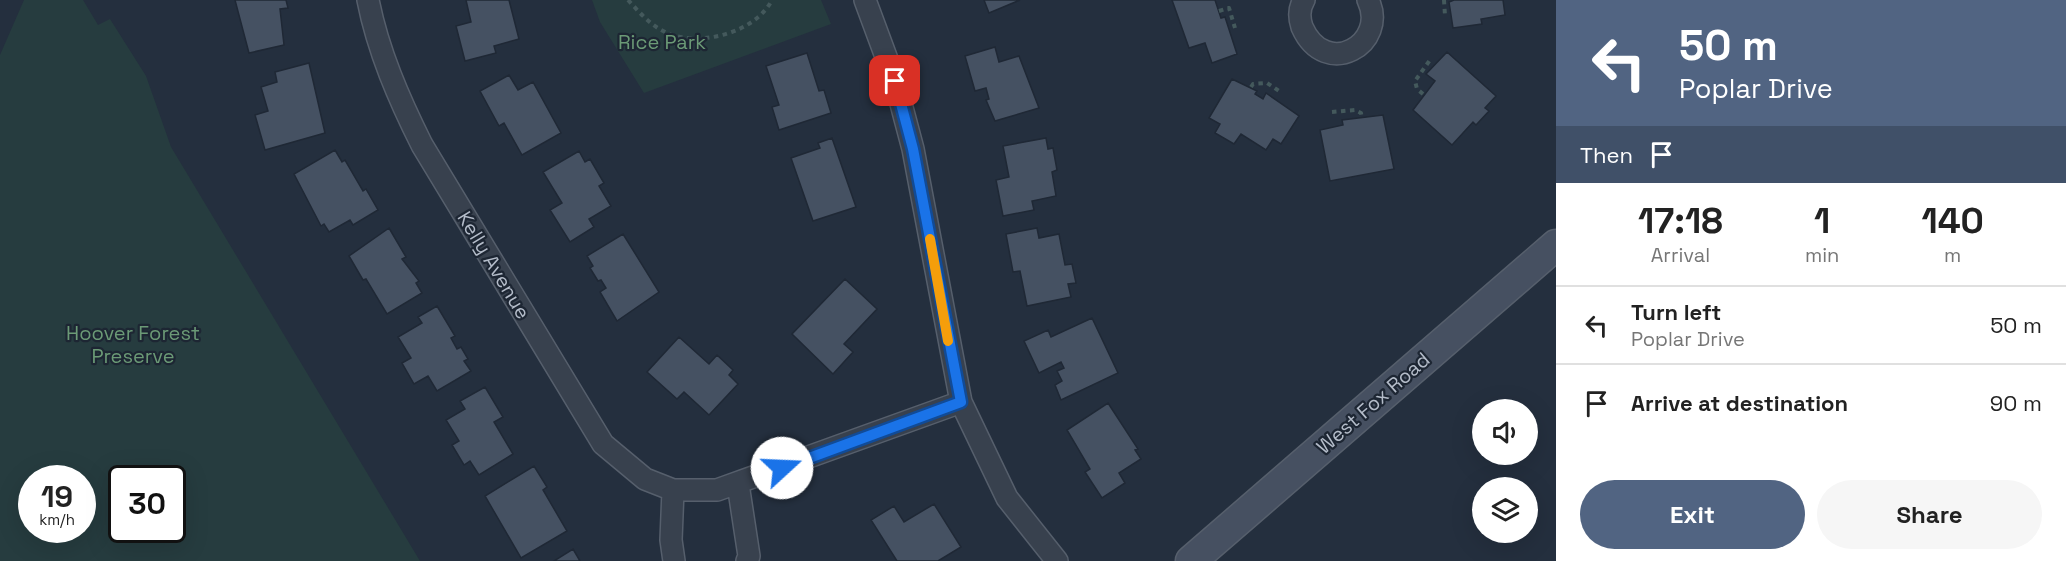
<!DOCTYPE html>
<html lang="en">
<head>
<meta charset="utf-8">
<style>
	body { margin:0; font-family:"Space Grotesk",sans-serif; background:#f6f6f6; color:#222; height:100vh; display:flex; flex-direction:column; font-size:22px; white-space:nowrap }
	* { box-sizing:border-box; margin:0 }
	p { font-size:20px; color:#767676 }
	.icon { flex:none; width:33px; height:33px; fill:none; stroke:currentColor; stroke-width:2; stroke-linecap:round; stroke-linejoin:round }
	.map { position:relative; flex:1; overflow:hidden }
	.panel { display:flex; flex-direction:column; background:#fff; width:510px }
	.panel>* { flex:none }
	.top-card { background:#516482; color:#fff; overflow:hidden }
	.fabs { position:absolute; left:1472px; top:399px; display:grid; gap:12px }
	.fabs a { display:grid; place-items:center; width:66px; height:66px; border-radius:50%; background:#fff; box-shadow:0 6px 24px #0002; font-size:30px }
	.speed { position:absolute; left:18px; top:465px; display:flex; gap:12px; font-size:30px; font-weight:700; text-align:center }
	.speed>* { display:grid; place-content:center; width:78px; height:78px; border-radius:50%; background:#fff; box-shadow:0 6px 24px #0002; line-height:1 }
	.speed small { font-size:15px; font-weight:400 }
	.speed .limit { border:3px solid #111; border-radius:9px; background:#fff; color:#111 }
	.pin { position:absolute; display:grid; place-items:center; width:51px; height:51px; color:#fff; margin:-26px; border-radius:12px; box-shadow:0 3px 9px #0006 }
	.me { position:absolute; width:66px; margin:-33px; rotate:70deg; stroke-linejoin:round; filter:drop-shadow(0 0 4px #0008) }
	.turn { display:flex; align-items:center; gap:21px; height:126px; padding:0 24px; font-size:27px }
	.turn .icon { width:78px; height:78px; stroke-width:2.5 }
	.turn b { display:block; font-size:42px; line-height:51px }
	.then { display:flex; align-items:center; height:57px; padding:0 24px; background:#0003; gap:12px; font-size:22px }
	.eta { display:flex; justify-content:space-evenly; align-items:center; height:102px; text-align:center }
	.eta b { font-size:36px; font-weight:700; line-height:42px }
	.button { display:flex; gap:12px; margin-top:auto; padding:12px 24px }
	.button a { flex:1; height:69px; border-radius:36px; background:#516482; color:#fff; font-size:24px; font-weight:700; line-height:69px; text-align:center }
	.button a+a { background:#f6f6f6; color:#222 }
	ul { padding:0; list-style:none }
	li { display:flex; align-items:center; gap:18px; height:78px; padding:0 24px; border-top:2px solid #e0e0e0 }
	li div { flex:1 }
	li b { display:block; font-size:22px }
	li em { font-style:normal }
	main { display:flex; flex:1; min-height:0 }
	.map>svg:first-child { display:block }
	.green { fill:#263c3f; fill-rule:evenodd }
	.building { fill:#455162; stroke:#1f2835; stroke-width:1.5 }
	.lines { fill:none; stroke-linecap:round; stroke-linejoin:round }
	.street-casing { stroke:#565f6c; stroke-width:24 }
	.secondary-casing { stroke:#565f6c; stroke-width:33 }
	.path { stroke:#44595c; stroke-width:4; stroke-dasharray:4.5 4.5; stroke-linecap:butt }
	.street { stroke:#38414e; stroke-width:21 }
	.secondary { stroke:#465061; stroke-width:30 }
	.route-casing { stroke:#114b97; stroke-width:15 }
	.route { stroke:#1a73e8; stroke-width:10 }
	.slow { stroke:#f59e0b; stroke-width:10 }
	.labels { text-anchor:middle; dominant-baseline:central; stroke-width:4.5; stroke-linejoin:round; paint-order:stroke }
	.park-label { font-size:20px; fill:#6b9a76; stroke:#1d2633 }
	.street-label { font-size:20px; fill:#b4bcc9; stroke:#1d2633 }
</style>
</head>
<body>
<main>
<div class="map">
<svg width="1556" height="561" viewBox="0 0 1556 561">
	<rect width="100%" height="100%" fill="#242f3e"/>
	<!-- green -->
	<path class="green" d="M24,0H83L98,25L110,19L146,76L171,147L420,561H0V55ZM32,478H82V530H32ZM172,478V530H122V478Z
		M592,0H821L831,24L644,93L600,22Z"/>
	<!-- building -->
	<path class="building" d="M235,0H286L288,8L280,9L284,45L249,53Z
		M466,0H509L519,39L494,46L496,53L465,61L456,26L471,22Z
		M984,0H1020L989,13Z
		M1172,0H1215L1221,18L1225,17L1237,54L1212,63L1205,43L1189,48Z
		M1454,0H1503L1505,15L1481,19L1482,24L1453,28L1449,2Z
		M995,47L999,62L1019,56L1039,108L995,121L986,100L989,99L986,88L975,91L965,56Z
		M1447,52L1496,96L1485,108L1489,111L1476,125L1473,122L1452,145L1413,110L1435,81L1426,74Z
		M807,53L819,91L824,90L831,113L779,130L772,107L779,105L766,66Z
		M309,63L325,133L265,150L255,115L268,111L261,87L277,82L275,72Z
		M509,75L518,90L533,82L561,133L522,155L504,123L499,126L480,91Z
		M1232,79L1257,91L1255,94L1263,99L1266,93L1299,116L1281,144L1273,139L1266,150L1241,134L1234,144L1215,133L1220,124L1209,118Z
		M1383,115L1394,169L1330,181L1320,130L1343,125L1342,120Z
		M832,138L856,207L813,221L791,158L820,148L818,143Z
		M1046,138L1048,149L1053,148L1057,170L1052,172L1056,196L1032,201L1034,210L1003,216L996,180L1009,177L1003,146Z
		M335,150L342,162L345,160L363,191L366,189L378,210L353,225L350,220L329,232L324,224L321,226L294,174Z
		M579,151L585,162L590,159L604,183L599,186L611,206L589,219L594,227L570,242L550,210L562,203L543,172Z
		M389,228L406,257L402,259L419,281L416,283L422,293L387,314L366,279L363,280L349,256Z
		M1037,228L1039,238L1059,234L1065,265L1072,264L1076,283L1068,284L1071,297L1027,306L1020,271L1013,272L1006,234Z
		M623,234L659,292L617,321L600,292L606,288L601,280L598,281L590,268L593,266L587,256Z
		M845,279L877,309L844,344L853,352L833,374L792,334Z
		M437,306L455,336L451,338L457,349L461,347L468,359L464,361L471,371L437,391L428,376L414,384L402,363L411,358L398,337L422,323L418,317Z
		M1092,318L1118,373L1061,400L1055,385L1062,381L1057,371L1064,368L1061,362L1039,373L1024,341L1048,330L1051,337Z
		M679,337L709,364L717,355L733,370L729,375L738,384L709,415L684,392L677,399L647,372Z
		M485,387L503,417L494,422L513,454L479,475L470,461L464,465L452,445L459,441L446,420L465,409L460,401Z
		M1108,403L1138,449L1135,450L1141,459L1119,473L1125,483L1102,498L1085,472L1090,469L1067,430Z
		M534,466L547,487L543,490L567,531L521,558L485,496Z
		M934,504L961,547L938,561H897L871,520L894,506L904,522Z
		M573,549L580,561H554Z"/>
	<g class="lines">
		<defs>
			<path id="street" d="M368,0C378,51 399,99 422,145L603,444L645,479L673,490H717L961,402
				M865,0L895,81L913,149L961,402L1007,498L1057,561
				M1304,0C1299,8 1299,18 1302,27C1326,81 1389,43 1368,0
				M738,484L749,556L747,561
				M673,490L671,540L674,561"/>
			<path id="secondary" d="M1191,561L1556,245"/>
		</defs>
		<!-- street casing -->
		<use href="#street" class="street-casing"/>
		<!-- secondary casing -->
		<use href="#secondary" class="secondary-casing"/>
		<!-- path -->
		<path class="path" d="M628,0C640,13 651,26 667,33C700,47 755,33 772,0
			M1444,0L1445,16
			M1219,11L1229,8L1235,28
			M1251,87L1253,84L1267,83L1282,93
			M1423,94L1417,89L1415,81L1430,60
			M1332,112L1355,110L1361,113L1362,119"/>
		<!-- street -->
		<use href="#street" class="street"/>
		<!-- secondary -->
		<use href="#secondary" class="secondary"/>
	</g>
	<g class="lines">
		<defs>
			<path id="route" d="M782,468L961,402L913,149L895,81"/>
		</defs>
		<!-- route casing -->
		<use href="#route" class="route-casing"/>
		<!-- route -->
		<use href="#route" class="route"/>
		<!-- slow -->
		<path class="slow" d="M930,239L948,341"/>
	</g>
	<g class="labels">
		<!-- park labels -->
		<g class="park-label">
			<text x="662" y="42">Rice Park</text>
			<text x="133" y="333">Hoover Forest<tspan x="133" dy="23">Preserve</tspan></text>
		</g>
		<!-- street labels -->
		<g class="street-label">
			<text transform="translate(494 265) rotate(59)">Kelly Avenue</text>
			<text transform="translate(1373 403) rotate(-41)">West Fox Road</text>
		</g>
	</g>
</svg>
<div class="fabs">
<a><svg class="icon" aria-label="sound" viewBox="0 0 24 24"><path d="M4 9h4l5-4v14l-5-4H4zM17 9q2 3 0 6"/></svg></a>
<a><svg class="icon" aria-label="layers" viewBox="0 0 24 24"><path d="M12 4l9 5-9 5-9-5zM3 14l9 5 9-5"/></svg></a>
</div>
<div class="speed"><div>19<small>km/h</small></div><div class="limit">30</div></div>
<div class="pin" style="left:895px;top:81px;background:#d93025"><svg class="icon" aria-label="arrive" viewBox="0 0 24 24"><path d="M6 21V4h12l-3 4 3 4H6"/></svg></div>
<svg class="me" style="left:782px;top:468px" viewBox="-20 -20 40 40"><circle r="19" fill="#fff"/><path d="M0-13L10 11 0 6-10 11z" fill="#1a73e8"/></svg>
</div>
<section class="panel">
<div class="top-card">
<div class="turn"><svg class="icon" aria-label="left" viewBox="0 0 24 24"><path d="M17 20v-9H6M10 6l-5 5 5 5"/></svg><div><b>50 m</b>Poplar Drive</div></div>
<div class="then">Then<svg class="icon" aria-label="arrive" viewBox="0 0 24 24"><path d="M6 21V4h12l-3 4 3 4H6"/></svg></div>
</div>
<div class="eta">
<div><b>17:18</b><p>Arrival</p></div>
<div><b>1</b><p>min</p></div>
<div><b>140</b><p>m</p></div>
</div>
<ul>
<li><svg class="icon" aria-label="left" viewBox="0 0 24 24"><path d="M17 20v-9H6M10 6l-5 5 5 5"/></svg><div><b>Turn left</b><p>Poplar Drive</p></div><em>50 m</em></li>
<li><svg class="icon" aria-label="arrive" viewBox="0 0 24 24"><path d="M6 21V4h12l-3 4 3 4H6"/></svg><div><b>Arrive at destination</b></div><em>90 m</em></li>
</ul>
<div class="button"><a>Exit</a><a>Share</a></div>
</section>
</main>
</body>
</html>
